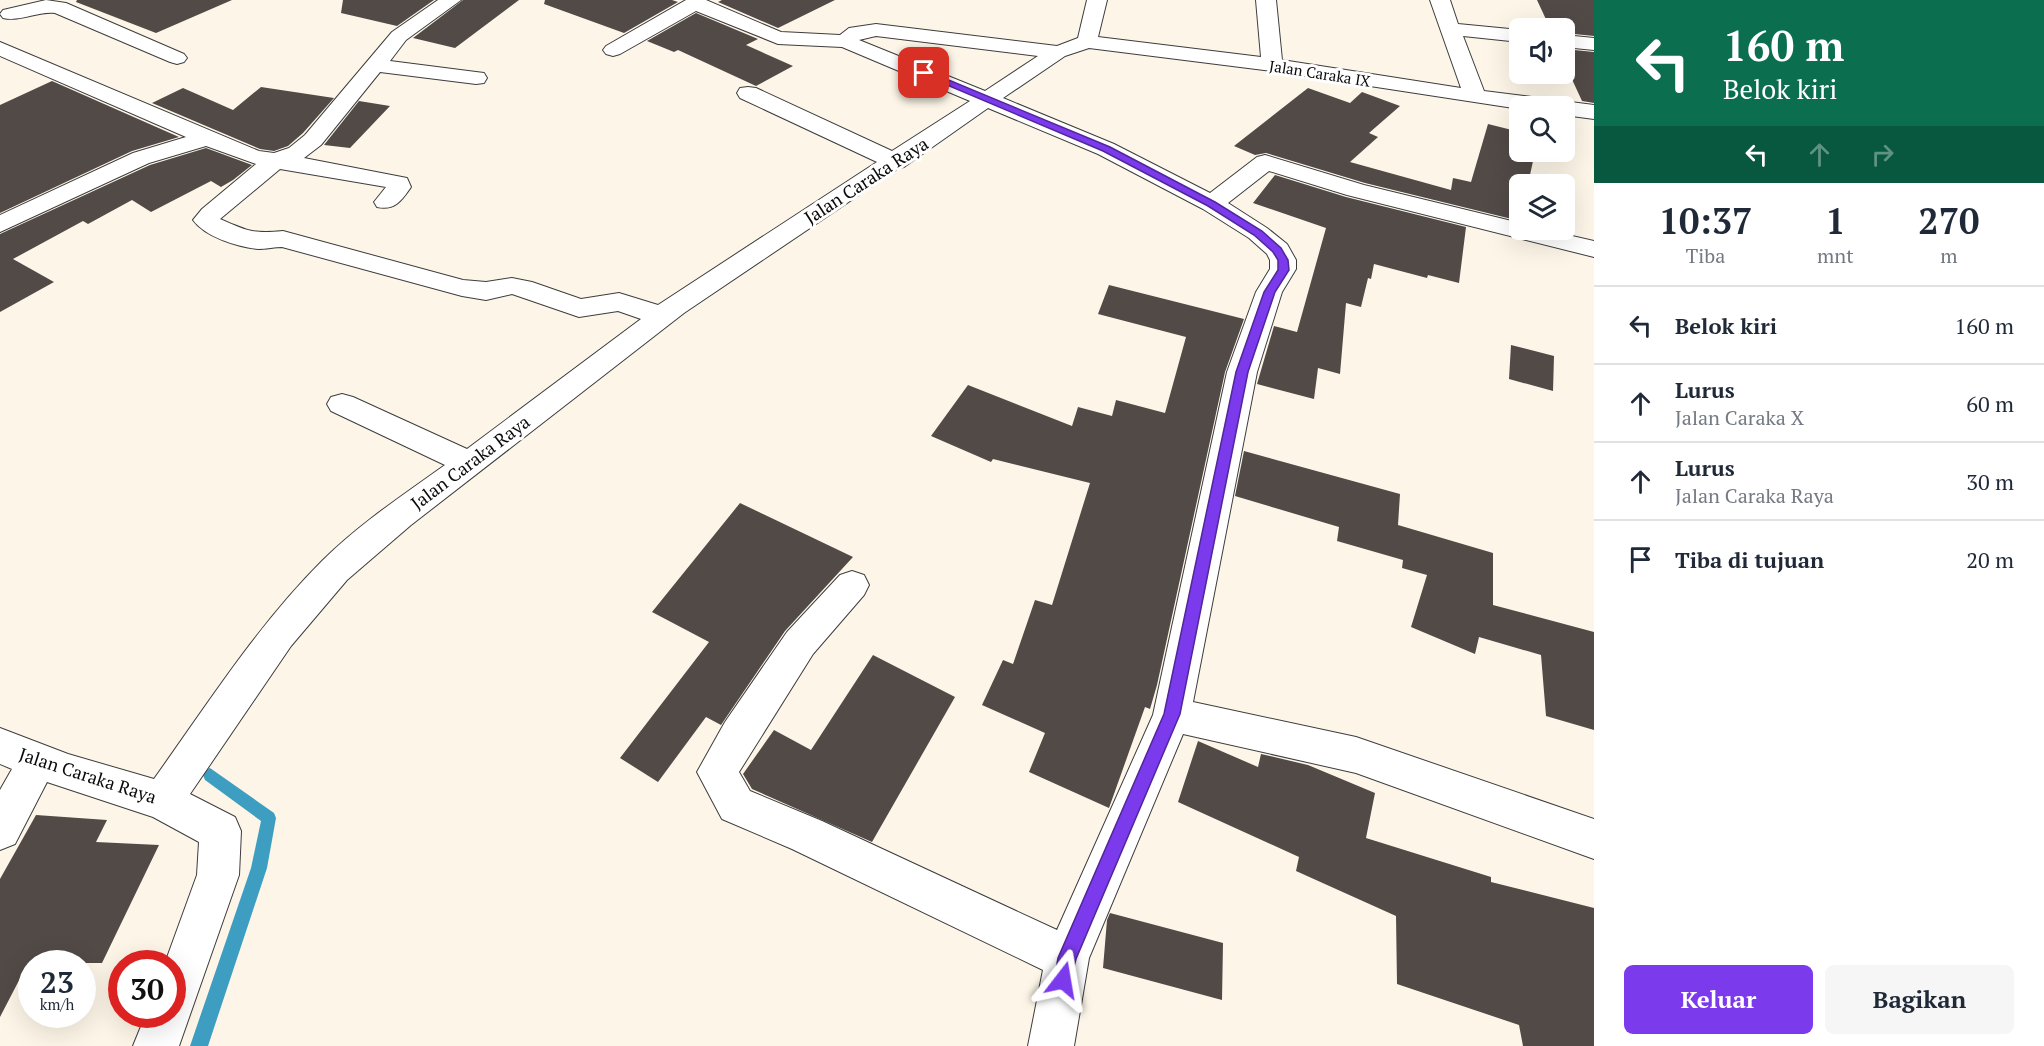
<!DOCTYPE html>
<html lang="id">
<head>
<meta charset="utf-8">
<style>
	body { margin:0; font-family:"PT Serif",serif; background:#f6f6f7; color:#1f2937; height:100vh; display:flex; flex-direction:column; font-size:22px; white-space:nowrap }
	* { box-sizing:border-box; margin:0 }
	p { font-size:20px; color:#747a83 }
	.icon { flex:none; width:33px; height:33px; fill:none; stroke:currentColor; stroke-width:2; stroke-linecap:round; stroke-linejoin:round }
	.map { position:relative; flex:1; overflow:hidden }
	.panel { display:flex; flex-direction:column; background:#fff; width:450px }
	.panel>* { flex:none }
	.banner { background:#0b6e4f; color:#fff; overflow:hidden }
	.tools { position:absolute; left:1509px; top:18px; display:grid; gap:12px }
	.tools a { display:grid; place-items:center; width:66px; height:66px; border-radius:9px; background:#fff; box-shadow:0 6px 24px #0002; font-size:30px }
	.speed { position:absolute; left:18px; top:950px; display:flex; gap:12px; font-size:30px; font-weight:700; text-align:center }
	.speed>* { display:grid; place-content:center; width:78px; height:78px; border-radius:50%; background:#fff; box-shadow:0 6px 24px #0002; line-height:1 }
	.speed small { font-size:15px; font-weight:400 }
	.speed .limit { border:9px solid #d22; background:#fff; color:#111 }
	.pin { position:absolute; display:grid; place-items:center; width:51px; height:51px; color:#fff; margin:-26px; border-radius:12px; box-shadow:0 3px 9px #0006 }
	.me { position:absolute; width:66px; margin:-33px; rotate:14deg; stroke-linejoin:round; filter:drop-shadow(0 0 4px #0008) }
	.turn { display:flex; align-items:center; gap:21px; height:126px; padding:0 30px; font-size:27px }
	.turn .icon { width:78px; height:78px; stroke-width:2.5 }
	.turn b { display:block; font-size:42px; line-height:51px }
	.lanes { display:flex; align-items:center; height:57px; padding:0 30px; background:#0003; justify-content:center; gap:30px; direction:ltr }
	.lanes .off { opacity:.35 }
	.eta { display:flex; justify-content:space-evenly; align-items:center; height:102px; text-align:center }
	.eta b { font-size:36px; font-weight:700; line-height:42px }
	.primary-button { display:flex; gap:12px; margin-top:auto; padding:12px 30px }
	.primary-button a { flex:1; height:69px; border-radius:9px; background:#7c3aed; color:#fff; font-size:24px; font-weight:700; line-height:69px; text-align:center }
	.primary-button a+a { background:#f6f6f7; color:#1f2937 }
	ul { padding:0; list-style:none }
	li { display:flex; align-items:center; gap:18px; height:78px; padding:0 30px; border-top:2px solid #e0e1e3 }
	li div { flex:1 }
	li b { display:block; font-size:22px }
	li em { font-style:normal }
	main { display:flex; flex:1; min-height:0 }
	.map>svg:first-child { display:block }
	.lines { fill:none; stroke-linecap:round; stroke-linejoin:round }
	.stream { fill:#3e9ec1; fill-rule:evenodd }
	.building { fill:#514a47 }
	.minor-casing { stroke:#3d3d3d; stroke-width:2 }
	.minor { fill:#fff; fill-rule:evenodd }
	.route { fill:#7c3aed; stroke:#51269a; stroke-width:1.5 }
	.labels { text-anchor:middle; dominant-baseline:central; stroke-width:6; stroke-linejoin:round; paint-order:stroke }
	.far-street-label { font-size:15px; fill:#0a0a0a; stroke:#fff }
	.street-label { font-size:18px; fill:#0a0a0a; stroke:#fff }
</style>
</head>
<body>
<main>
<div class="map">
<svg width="1594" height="1046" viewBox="0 0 1594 1046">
	<rect width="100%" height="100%" fill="#fdf6e8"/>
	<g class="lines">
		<!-- stream -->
		<path class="stream" d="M210,768L274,813L276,818L267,868L208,1046H190L251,868L261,821L205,780L203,775L205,770Z"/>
	</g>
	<!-- building -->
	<path class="building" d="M77,0H232L156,33L76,2Z
		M343,0H434L397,26L341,13Z
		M463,0H519L455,48L413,38Z
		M545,0H672L678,2L624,33L544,4Z
		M722,0H835L778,28L718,2Z
		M1537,0H1594V36L1564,33V28H1550Z
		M696,13L758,39L746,45L793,66L756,86L678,50L674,52L647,41Z
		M1564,49L1594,52V103L1582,101L1564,62Z
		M52,81L179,137L132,151L0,213V105Z
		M261,87L334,98L303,133L288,146L274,151L260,149L152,103L183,88L233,110Z
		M1308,88L1350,103L1362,92L1400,106L1369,133L1378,137L1350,162L1451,190L1453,178L1471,182L1488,124L1520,132V152H1535L1528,184H1520V221L1365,183L1266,153L1255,155L1234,146Z
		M359,101L390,106L350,148L324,145Z
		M206,148L252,165L233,180L221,187L211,181L151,212L132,200L88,224L83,221L13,259L54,282L0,312V234L150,165Z
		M1275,175L1346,197L1466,227L1459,283L1428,275L1427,278L1374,264L1371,279L1368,278L1361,307L1346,303L1340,374L1318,368L1314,399L1257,384L1274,326L1297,332L1326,228L1253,203Z
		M1109,285L1244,319L1225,372L1157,685L1150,709L1145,707L1109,808L1029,772L1045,733L982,705L1003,660L1013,664L1035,600L1052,605L1090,483L993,459L991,462L931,436L968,385L1072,426L1078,407L1112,416L1116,400L1165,413L1186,337L1098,314Z
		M1511,345L1554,356L1553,391L1509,379Z
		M1244,451L1400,494L1398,525L1493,553V605L1594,632V730L1546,716L1541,655L1479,637L1475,654L1411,627L1427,575L1402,568L1403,560L1337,541L1339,527L1235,496Z
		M740,503L853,557L785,631L721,725L706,717L658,782L620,758L709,642L652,612Z
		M873,655L955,697L872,842L752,789L743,774L774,730L811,750Z
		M1198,741L1258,767L1261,754L1308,765L1375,793L1366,838L1491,877V882L1594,908V1046H1523L1519,1025L1397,984L1396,916L1296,871L1299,857L1178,802Z
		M36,815L107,820L96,842L159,845L102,963H28L0,1017V879Z
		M1110,913L1223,943L1222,1000L1103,968L1107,920Z"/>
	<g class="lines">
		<defs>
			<path id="minor" d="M46,0L66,3L184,54L187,58L184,62L177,64L170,62L55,13C38,11 20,22 3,18L0,14L3,10Z
				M438,0H461L406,40L390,61L476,72L484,73L487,78L484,83L476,84L380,72L321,145L304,158L407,178L411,187C402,200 395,211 377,207L374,202L386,187L280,169L220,219C247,231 253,234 283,231L463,280L486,282L512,278L532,282L581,299L619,293L658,305L877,162L740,98L737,93L740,88L748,87L756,88L892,151L970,101L842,47L778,44L696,11L620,54L613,56L606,54L603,50L606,46L686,0H706L781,32L840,35L849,28L876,24L1057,46L1078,38L1087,0H1107L1098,37L1261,57L1256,0H1276L1282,60L1461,88L1430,0H1450L1458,24L1520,30V42L1463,36L1484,91L1594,105V119L1564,115V106H1520V109L1272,71L1089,48L1065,56L1003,98L1114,144L1210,193L1257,157L1265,155L1364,185L1520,223V230H1546L1594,241V257L1347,195L1269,171L1228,203L1267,228L1287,244L1296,260V269L1282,292L1257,372L1193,702L1356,737L1594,819V859L1356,773L1183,734L1089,958L1074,1046H1028L1043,970L792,849L722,819L697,772L725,722L787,632L840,575L852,571L864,575L869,585L864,595L813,654L739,772L750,791L822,821L1057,930L1153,715L1227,372L1256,292L1270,269V260L1267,254L1249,238L1203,209L1098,154L988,108L904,167L899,168L684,313L411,525L347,580L291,646L190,794L235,817L241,831L239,875L179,1046H133L146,1014H172V963H165L197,875L199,842L153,817L47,782L15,844L0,850V790L12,769L0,764V728L68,754L154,779C207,705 257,626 322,561C358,525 403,495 445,465L331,411L327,404L331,397L342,394L353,397L467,449L641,319L618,311L579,317L512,294L486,300L462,296L282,247C275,247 266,249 258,249C238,247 205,237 193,220L202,209L256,164L206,146L149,163L0,232V215L133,153L186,137L0,56V42L259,151L274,153L289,148L305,135L392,32ZM876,36L1038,56L985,91L859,40Z
				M1564,35L1594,38V50L1564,47Z"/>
		</defs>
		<!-- minor casing -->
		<use href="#minor" class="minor-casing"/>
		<!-- minor -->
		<use href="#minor" class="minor"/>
	</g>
	<!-- route -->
	<path class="route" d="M921,71H927L1110,147L1215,202L1262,231L1281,248L1288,260L1289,270L1275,292L1248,372L1180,714L1076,959L1069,987L1063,990L1056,987L1054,980L1058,958L1164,714L1236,372L1264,292L1278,270V260L1273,252L1254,235L1208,206L1103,151L921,74Z"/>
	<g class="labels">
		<!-- far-street labels -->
		<g class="far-street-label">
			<text transform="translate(1320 73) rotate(9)">Jalan Caraka IX</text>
		</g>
		<!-- street labels -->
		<g class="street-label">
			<text transform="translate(866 180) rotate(-33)">Jalan Caraka Raya</text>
			<text transform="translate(470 462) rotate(-37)">Jalan Caraka Raya</text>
			<text transform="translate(88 775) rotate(18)">Jalan Caraka Raya</text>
		</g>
	</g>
</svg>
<div class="tools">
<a><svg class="icon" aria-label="sound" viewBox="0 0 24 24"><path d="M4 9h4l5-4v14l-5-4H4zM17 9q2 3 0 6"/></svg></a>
<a><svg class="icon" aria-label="search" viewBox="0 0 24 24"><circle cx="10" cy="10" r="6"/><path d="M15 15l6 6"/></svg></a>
<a><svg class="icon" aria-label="layers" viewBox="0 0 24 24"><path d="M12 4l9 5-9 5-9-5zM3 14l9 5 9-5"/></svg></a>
</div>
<div class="speed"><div>23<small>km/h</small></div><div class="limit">30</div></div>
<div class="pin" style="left:924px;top:73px;background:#d93025"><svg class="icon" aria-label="arrive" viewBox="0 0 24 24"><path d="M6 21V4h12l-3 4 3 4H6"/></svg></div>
<svg class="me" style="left:1063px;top:980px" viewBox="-20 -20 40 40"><path d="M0-17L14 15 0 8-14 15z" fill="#7c3aed" stroke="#fff" stroke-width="4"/></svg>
</div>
<section class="panel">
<div class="banner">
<div class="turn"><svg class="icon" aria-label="left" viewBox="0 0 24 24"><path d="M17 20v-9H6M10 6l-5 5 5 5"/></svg><div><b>160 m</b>Belok kiri</div></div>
<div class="lanes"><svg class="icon" aria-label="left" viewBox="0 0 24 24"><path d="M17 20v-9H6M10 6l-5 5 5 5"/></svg><svg class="icon off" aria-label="ahead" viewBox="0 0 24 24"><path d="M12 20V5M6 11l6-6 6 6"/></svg><svg class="icon off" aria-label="right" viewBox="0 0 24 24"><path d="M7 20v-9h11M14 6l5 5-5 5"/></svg></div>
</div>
<div class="eta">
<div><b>10:37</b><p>Tiba</p></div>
<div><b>1</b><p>mnt</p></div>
<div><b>270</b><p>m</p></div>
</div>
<ul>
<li><svg class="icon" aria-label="left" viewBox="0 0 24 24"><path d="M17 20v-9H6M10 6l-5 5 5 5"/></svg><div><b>Belok kiri</b></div><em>160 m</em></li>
<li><svg class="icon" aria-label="ahead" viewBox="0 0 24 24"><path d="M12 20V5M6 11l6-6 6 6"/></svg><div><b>Lurus</b><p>Jalan Caraka X</p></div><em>60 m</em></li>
<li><svg class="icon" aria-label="ahead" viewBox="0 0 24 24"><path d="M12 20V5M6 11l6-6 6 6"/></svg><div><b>Lurus</b><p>Jalan Caraka Raya</p></div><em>30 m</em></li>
<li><svg class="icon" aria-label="arrive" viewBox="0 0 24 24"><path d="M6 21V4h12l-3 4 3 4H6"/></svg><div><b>Tiba di tujuan</b></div><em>20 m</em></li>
</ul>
<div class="primary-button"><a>Keluar</a><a>Bagikan</a></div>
</section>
</main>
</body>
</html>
